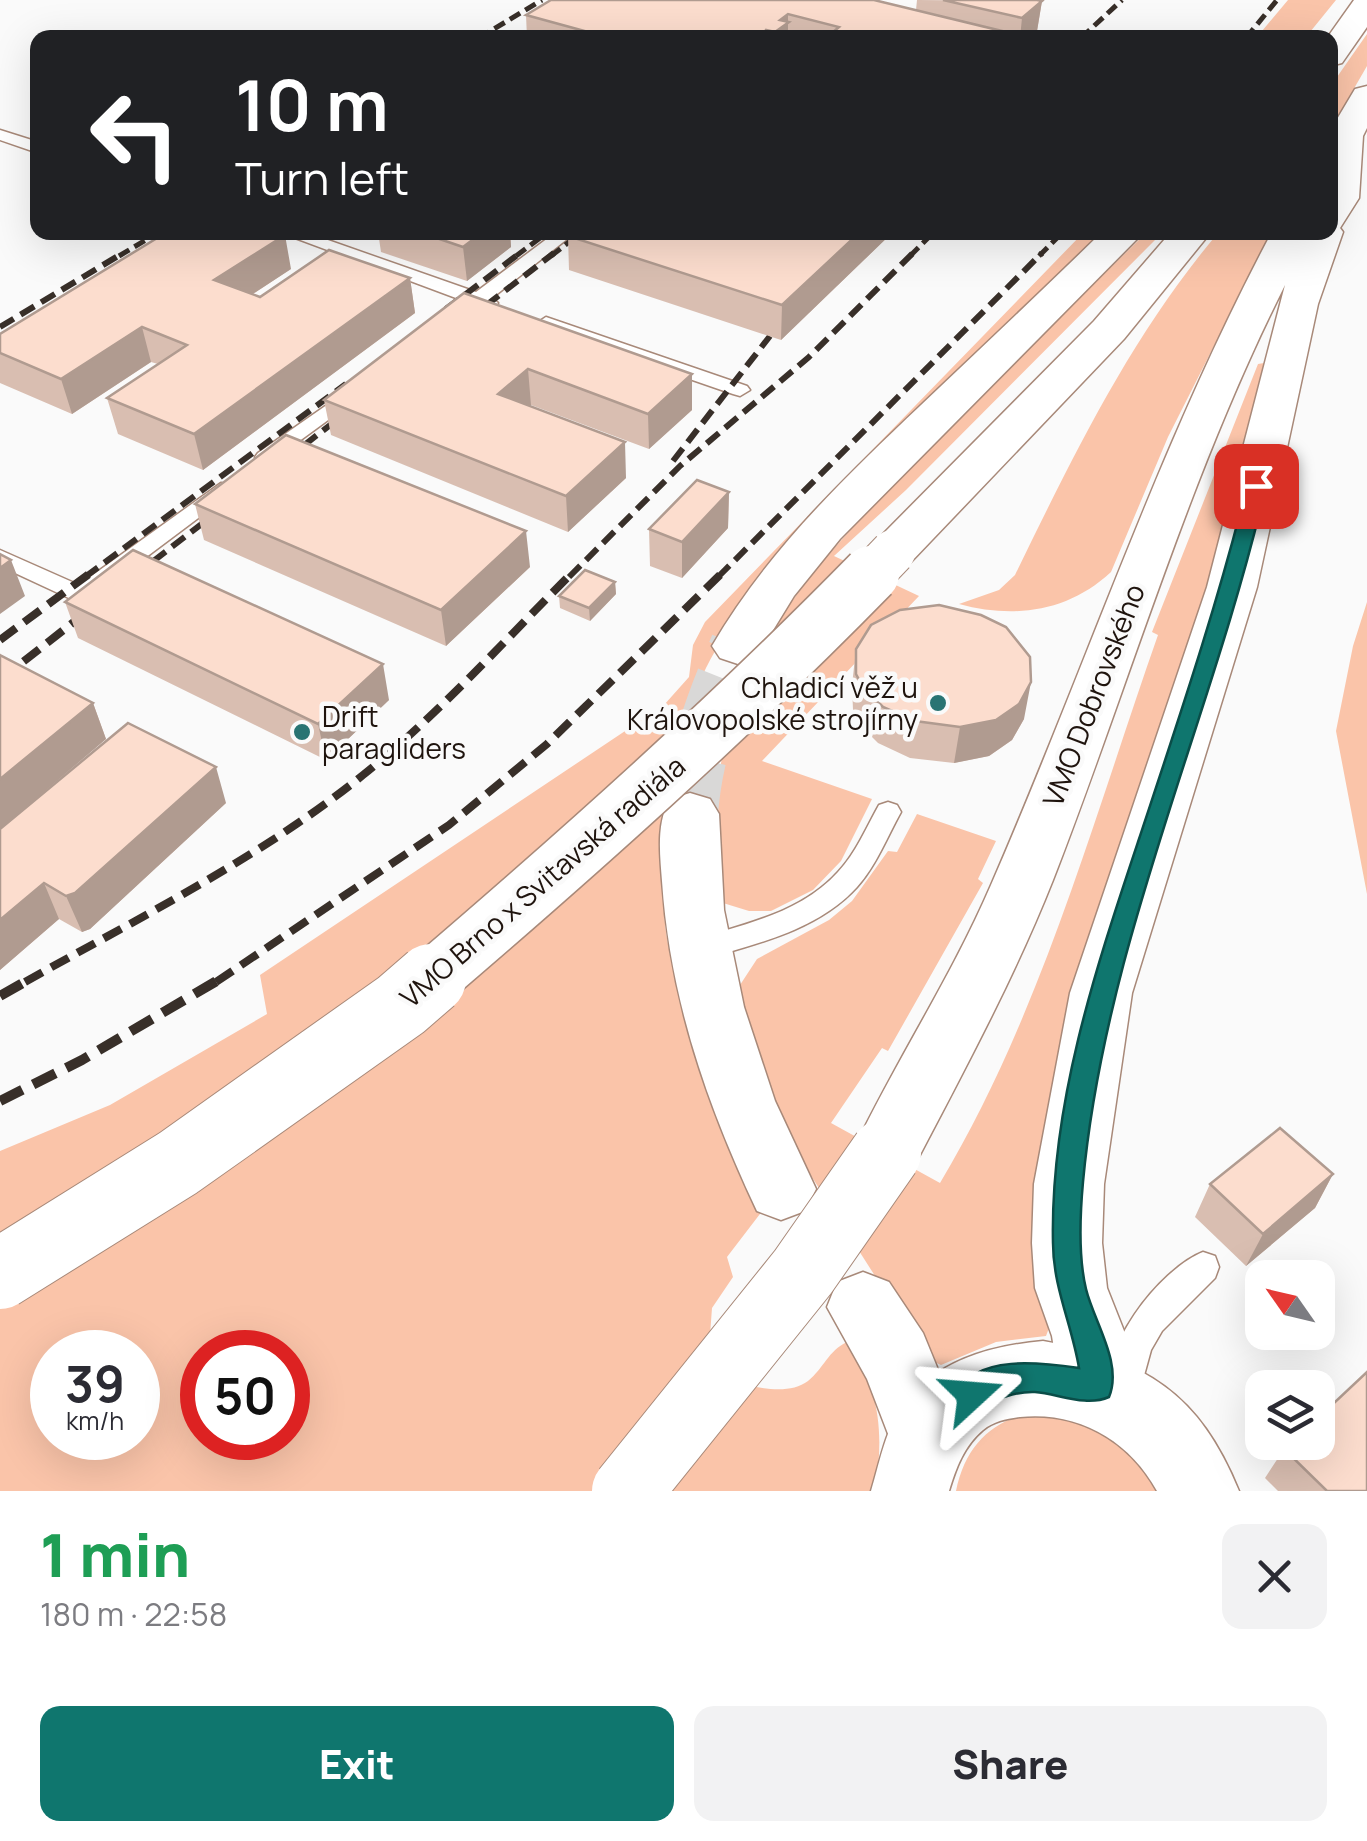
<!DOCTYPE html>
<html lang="en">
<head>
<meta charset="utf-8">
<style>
	body { margin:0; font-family:Manrope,sans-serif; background:#f2f2f3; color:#2b2b33; height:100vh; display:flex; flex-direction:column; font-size:38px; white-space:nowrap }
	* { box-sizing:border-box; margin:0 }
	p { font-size:32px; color:#7c7c81 }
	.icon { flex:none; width:55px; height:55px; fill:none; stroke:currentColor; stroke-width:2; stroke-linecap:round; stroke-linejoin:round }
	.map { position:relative; height:1491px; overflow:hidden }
	.details { display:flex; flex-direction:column; background:#fff; flex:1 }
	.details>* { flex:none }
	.guide { position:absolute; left:30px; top:30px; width:1308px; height:210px; border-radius:20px; box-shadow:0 10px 40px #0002; background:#202124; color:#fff; overflow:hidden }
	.needle { width:65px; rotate:304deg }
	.buttons { position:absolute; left:1245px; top:1260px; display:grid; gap:20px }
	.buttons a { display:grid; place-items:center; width:90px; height:90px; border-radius:20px; background:#fff; box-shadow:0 10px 40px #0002; font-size:50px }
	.speed { position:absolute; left:30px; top:1330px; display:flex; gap:20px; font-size:50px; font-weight:700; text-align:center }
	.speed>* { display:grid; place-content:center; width:130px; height:130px; border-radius:50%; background:#fff; box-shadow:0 10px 40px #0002; line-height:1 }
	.speed small { font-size:25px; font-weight:400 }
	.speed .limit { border:15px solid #d22; background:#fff; color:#111 }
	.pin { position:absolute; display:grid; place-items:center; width:85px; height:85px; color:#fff; margin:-42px; border-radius:20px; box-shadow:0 5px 15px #0006 }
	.me { position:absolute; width:110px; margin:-55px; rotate:71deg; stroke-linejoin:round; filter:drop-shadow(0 0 8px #0008) }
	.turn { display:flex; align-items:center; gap:35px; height:210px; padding:0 40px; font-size:45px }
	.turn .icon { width:130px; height:130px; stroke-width:2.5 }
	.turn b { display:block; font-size:70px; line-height:85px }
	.round { display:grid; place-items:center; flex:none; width:105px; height:105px; border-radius:20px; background:#f2f2f3 }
	.overview { display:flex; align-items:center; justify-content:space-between; height:170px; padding:0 40px }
	h1 { font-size:60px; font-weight:800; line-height:75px; color:#1e9e55 }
	.primary-button { display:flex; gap:20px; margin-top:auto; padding:20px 40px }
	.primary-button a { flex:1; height:115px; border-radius:20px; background:#0f766e; color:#fff; font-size:40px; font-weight:800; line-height:115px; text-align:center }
	.primary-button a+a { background:#f2f2f3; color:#2b2b33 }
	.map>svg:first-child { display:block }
	.green { fill:#fac4a9; fill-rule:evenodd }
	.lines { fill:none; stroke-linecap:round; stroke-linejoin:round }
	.trunk-tunnel { stroke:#d9d8d7; stroke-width:56; stroke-dasharray:56 28; stroke-linecap:butt }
	.service-casing { stroke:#a88979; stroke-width:3 }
	.secondary-casing { stroke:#a88979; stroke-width:3 }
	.trunk-casing { stroke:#a88979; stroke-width:3 }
	.service { fill:#fff; fill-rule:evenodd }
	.secondary { fill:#fff; fill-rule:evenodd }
	.trunk { fill:#fff; fill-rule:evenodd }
	.rail-far3 { stroke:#382f29; stroke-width:5; stroke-dasharray:12 6; stroke-linecap:butt }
	.rail-far2 { stroke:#382f29; stroke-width:6; stroke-dasharray:16 8; stroke-linecap:butt }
	.rail-far1 { stroke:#382f29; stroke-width:8; stroke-dasharray:20 10; stroke-linecap:butt }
	.rail { stroke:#382f29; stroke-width:10; stroke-dasharray:25 12; stroke-linecap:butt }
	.trunk-bridge-far2-casing { stroke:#a88979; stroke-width:46; stroke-linecap:butt }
	.trunk-bridge-far1-casing { stroke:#a88979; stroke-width:59; stroke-linecap:butt }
	.trunk-bridge-casing { stroke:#a88979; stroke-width:72; stroke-linecap:butt }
	.trunk-bridge-far2 { stroke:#fff; stroke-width:44 }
	.trunk-bridge-far1 { stroke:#fff; stroke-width:56 }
	.trunk-bridge { stroke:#fff; stroke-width:70 }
	.wall { fill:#d9beb1 }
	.shaded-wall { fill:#b09b90 }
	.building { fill:#fcddce; stroke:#b09b90; stroke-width:2.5 }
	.route { fill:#0f766e; stroke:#0a4d48; stroke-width:2.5 }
	.poi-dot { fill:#297473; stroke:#fafafa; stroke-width:4 }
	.labels { text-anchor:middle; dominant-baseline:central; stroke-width:9; stroke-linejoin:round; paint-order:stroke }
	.poi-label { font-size:28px; fill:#1f140e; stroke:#fafafa; text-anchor:end }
	.street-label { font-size:28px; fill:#1f140e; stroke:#fafafa }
</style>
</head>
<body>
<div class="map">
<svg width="1367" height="1491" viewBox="0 0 1367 1491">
	<rect width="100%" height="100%" fill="#fafafa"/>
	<!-- green -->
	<path class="green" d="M1288,0H1336L1306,37H1257Z
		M1367,34V66L1330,130V87Z
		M1083,233H1106L746,603C733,624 717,645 706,668C671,736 654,869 668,944C684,1036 729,1124 763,1210L727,1257L733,1277L712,1308L707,1376C736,1381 783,1400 808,1381C824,1368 828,1351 847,1342C881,1389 884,1435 875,1491H0V1151L110,1105L267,1014L260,975L664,705L689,677L693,645L705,622ZM52,1352H138V1438H52ZM202,1352H288V1438H202Z
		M1146,233H1162L906,490L834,556L919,596L762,761L872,799L841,861L813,890L771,911H749L723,903C717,840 712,791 728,729C757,616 862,517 940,436C1008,368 1077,300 1146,233Z
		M1218,233H1271L1168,437L1111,572C1068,612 1014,619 959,604L999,590L1015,575C1074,454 1131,336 1218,233Z
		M1264,363L1203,600L1068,1015C1044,1117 1026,1225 1049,1328L1046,1336L996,1342L941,1365L928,1359L801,1160L769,1092L737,1006L740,985L757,959L829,920L852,901L888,851L897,852L917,814L996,841L978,879L983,883L888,1051L882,1048L831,1123L940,1183C1041,1014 1093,820 1158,635L1152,632L1258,364Z
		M1367,602V894L1336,731L1353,646Z
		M1042,1410L1118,1435L1161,1491H956C966,1443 994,1418 1042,1410Z"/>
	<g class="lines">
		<!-- trunk-tunnel -->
		<path class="trunk-tunnel" d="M690,814C694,754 714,701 738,646"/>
		<defs>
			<path id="service" d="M0,130L38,142V153L0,140Z
				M279,232H305L476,292L556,232H576L492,298L498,303L496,307L480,306L454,323L445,317L464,301Z
				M546,317L747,386L750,390L740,396L733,394L539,327L537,323Z
				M354,386L364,392L361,396L272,461H258L255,457L258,453Z
				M221,483L229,485L232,490L229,495L89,600H73L0,566V550L79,585Z
				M888,802L897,805L901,812C887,837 876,866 857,887C817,931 755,944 701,960L691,957L687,949L691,941C743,924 800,914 838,872C856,853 866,828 879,805Z
				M1203,1252L1215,1256L1219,1267L1215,1278L1162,1331L1151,1350L1137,1401L1125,1406L1113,1401C1093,1353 1160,1269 1203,1252Z"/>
			<path id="secondary" d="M1043,1341C1146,1360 1199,1393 1239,1491H1157C1129,1440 1078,1411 1020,1417C1007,1419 994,1421 983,1430C964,1446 956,1468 949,1491H871C879,1465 885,1432 900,1410C933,1361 989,1346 1043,1341Z"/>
			<path id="trunk" d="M1354,0H1367V27L1342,63L1330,66V38H1327Z
				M1367,86V128L1363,136L1359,198L1340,228L1343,232L1318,304L1257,587L1132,993L1104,1184L1102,1243L1107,1288L1126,1336L1136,1386L1125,1412L1098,1423L1071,1412L1060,1386L1052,1336L1035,1288L1032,1243L1034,1184L1070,993L1207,587L1285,285C1189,475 1130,682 1053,880C1013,981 960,1078 910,1174L886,1183L862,1174L852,1153C895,1062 951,978 991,885C1087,665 1158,446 1272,232H1330V131L1355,89Z
				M1102,232H1144L840,539L794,596L756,658L738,664L720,658L712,646C767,552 842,480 920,406C981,348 1042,291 1102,232Z
				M1171,232H1211L1124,339L910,563L893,568L876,563L869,552L876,541L1094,321Z
				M690,793L710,799L719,814L724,910L744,1007L775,1101L816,1189L805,1211L781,1220L757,1211C707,1105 670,999 662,881C660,854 656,823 670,799Z
				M863,1272L889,1282L923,1333L966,1438L954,1465L927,1477L900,1465L867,1379L827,1307L837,1282Z"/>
		</defs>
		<!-- service casing -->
		<use href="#service" class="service-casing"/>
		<!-- secondary casing -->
		<use href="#secondary" class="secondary-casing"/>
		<!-- trunk casing -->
		<use href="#trunk" class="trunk-casing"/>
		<!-- service -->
		<use href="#service" class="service"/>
		<!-- secondary -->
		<use href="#secondary" class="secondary"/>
		<!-- trunk -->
		<use href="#trunk" class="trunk"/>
		<!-- rail-far3 -->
		<path class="rail-far3" d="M479,38L542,0
			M521,38L581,0
			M1081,38L1122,0
			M1246,38L1277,0
			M119,256L159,232
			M516,256L548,232
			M551,256L582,232
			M910,256L934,232
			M1039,256L1063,232"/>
		<!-- rail-far2 -->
		<path class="rail-far2" d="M446,309L520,253
			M467,320L554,253
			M0,327L123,253
			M285,460L352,408
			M673,461L770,336
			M134,576L221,509
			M85,577L346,384
			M569,577L680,466L809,357L913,253
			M718,577L1042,253"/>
		<!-- rail-far1 -->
		<path class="rail-far1" d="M0,640L89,574
			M0,680L94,606
			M25,982C140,917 260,858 363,775C438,715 503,642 571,574
			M216,982L449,825L547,744L721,574"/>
		<!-- rail -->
		<path class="rail" d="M0,996L30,979
			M0,1101L82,1060L220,979"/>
		<defs>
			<path id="trunk-bridge-far2" d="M869,577L893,552"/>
			<path id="trunk-bridge-far1" d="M428,982C581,851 730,718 871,574"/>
			<path id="trunk-bridge" d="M0,1274L178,1163L401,1005L431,979
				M627,1491L803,1272L886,1153"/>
		</defs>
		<!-- trunk-bridge-far2 casing -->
		<use href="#trunk-bridge-far2" class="trunk-bridge-far2-casing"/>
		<!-- trunk-bridge-far1 casing -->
		<use href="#trunk-bridge-far1" class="trunk-bridge-far1-casing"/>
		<!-- trunk-bridge casing -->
		<use href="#trunk-bridge" class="trunk-bridge-casing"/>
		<!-- trunk-bridge-far2 -->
		<use href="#trunk-bridge-far2" class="trunk-bridge-far2"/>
		<!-- trunk-bridge-far1 -->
		<use href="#trunk-bridge-far1" class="trunk-bridge-far1"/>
		<!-- trunk-bridge -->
		<use href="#trunk-bridge" class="trunk-bridge"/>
	</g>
	<!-- wall -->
	<path class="wall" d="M917,0L1042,1L1037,31L1031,38H527L526,15L916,10Z
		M378,232H510L511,247L467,281L381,252Z
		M893,232L781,340L569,270L568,236Z
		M291,269L253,294L260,297L410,278L415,313L203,470L118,434L107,398L158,364L151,362L72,414L0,383V334Z
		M464,293L692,410L649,449L531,405L529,406L626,478L568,532L331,435L324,400Z
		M729,492L728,528L682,578L650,566L649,529Z
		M195,504L530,567L446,646L204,540Z
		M615,582L616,594L590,621L560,608L559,596Z
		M65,602L389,700L326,760L78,638Z
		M856,649L1024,719L1012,740L989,756L954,763L910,758L878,743L859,724L853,710L852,685Z
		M0,655L93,703L106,739L10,821L226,803L90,929L82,932L59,919L0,970Z
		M1333,1174L1315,1208L1246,1266L1195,1217L1210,1184Z
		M1284,1449L1367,1491H1278L1265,1478Z"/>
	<!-- shaded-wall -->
	<path class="shaded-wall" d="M1042,1L1037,31L1031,38H1020L1022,18Z
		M788,14V38H774L775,32L780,20Z
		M483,232H510L511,247L467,281L463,247Z
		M860,232H893L781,340L782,305Z
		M285,235L291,269L222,314L214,280Z
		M410,278L415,313L203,470L194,434Z
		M142,327L151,362L72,414L61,379Z
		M528,369L531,405L501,429L498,394Z
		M692,374V410L649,449L648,414Z
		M625,442L626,478L568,532L566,496Z
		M729,492L728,528L682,578V542Z
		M526,531L530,567L446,646L441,610Z
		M11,560L25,596L0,614V568Z
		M615,582L616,594L590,621L589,608Z
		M383,664L389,700L326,760L318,724Z
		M1031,682L1024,719L1012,740L989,756L954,763L960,727Z
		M93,703L106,739L0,829V779Z
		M216,767L226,803L90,929L82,932L66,896Z
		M44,883L59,919L0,970V920Z
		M1333,1174L1315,1208L1246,1266L1263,1234Z"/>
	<!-- building -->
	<path class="building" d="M551,0H874L1031,38H826L839,27L788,14L780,20L789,22L775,32L766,30L760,38H610L526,15Z
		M943,0H1037L1042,1L1022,18Z
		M167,232H278L285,235L214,280L260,297L329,250L410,278L194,434L107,398L187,345L142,327L61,379L0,353V334Z
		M419,232H483L463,247Z
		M572,232H860L782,305L568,236Z
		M464,293L692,374L648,414L528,369L498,394L625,442L566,496L324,400Z
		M286,435L526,531L441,610L195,504Z
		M697,480L729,492L682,542L649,529Z
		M133,550L383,664L318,724L65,602Z
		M0,554L11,560L0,568Z
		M585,570L615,582L589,608L559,596Z
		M939,605L981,615L1006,627L1030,657L1031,682L1019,704L996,720L960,727L915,721L883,707L863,687L856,674V649L871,625L900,610Z
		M0,655L93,703L0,779Z
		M128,723L216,767L75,893L66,896L44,883L0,920V829Z
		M1280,1128L1333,1174L1263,1234L1210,1184Z
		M1367,1372V1491H1327L1284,1449L1292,1442H1318V1418Z"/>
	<!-- route -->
	<path class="route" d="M1256,480L1266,486C1212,719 1105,942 1083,1182C1080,1215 1078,1256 1086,1289C1094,1322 1123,1363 1109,1397C1086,1407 1059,1394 1035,1392C1012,1391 992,1402 972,1411L961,1406L956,1395C974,1353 1044,1363 1079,1368C1072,1325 1053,1287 1053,1243C1050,1105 1095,971 1138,842C1177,724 1217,607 1247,486Z"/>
	<!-- markers -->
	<g class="poi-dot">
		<circle cx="938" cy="703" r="10"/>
		<circle cx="302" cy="732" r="10"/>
	</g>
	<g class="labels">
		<!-- poi labels -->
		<g class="poi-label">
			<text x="918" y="687">Chladicí věž u<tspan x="918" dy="32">Královopolské strojírny</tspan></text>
			<text x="322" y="716" text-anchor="start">Drift<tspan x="322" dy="32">paragliders</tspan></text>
		</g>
		<!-- street labels -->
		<g class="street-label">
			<text transform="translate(1093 695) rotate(-69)">VMO Dobrovského</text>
			<text transform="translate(542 881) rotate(-41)">VMO Brno x Svitavská radiála</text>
		</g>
	</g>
</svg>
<div class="buttons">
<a><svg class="needle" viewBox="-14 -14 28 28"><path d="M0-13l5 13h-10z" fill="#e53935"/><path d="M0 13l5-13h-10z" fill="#7c7c81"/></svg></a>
<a><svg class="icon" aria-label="layers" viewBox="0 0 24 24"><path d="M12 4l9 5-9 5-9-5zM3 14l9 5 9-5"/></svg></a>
</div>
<div class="speed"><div>39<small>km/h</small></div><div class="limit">50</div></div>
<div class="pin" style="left:1256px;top:486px;background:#d93025"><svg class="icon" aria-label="arrive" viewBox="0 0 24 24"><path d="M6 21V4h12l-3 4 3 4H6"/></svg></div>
<svg class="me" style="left:972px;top:1395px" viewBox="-20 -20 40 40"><path d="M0-17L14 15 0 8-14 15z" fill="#0f766e" stroke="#fff" stroke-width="4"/></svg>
<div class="guide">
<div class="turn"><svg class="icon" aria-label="left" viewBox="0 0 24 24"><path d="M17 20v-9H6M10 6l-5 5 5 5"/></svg><div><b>10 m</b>Turn left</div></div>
</div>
</div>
<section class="details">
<div class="overview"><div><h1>1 min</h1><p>180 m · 22:58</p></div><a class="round"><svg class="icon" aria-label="close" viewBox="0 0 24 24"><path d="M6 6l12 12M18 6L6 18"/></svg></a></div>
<div class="primary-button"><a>Exit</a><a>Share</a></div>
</section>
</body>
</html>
